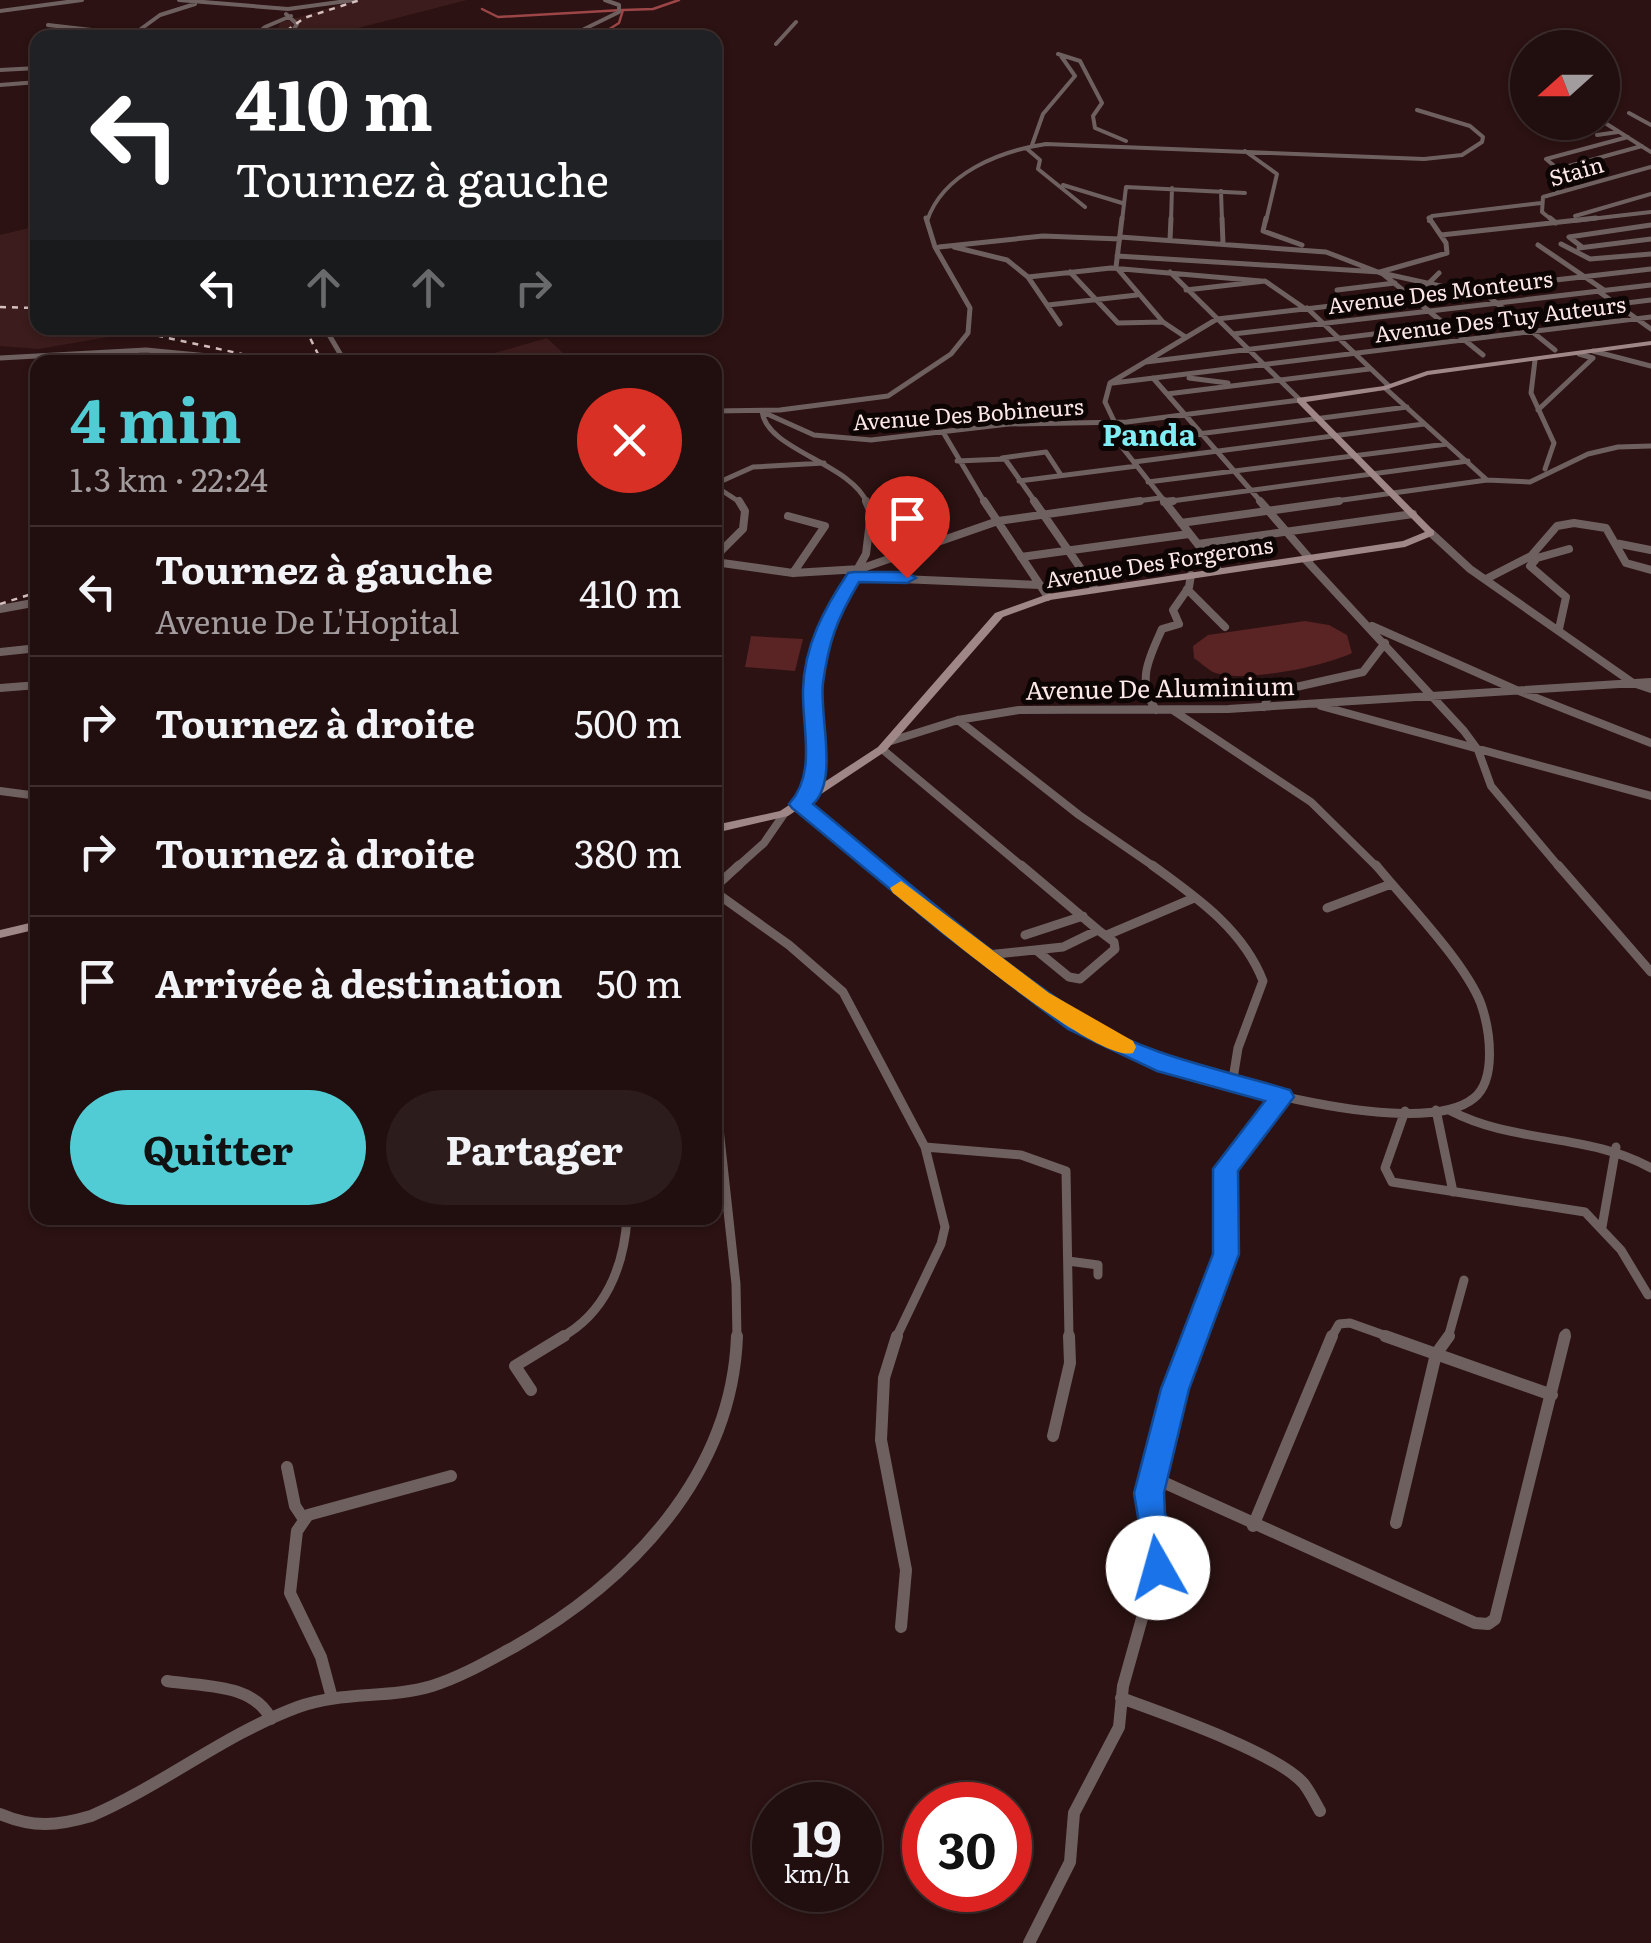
<!DOCTYPE html>
<html lang="fr">
<head>
<meta charset="utf-8">
<style>
	body { margin:0; font-family:Literata,serif; background:#2d1c1c; color:#f1f3f6; height:100vh; display:flex; flex-direction:column; font-size:38px; white-space:nowrap }
	* { box-sizing:border-box; margin:0 }
	p { font-size:32px; color:#a29c9e }
	.icon { flex:none; width:55px; height:55px; fill:none; stroke:currentColor; stroke-width:2; stroke-linecap:round; stroke-linejoin:round }
	.map { position:relative; flex:1; overflow:hidden }
	.sheet { position:absolute; left:30px; top:355px; width:692px; height:870px; display:flex; flex-direction:column; background:#210e0e; border-radius:20px; box-shadow:0 2px 8px #0004,0 0 0 2px #3e2e2e }
	.sheet>* { flex:none }
	.banner { position:absolute; left:30px; top:30px; width:692px; height:305px; border-radius:20px; box-shadow:0 2px 8px #0004,0 0 0 2px #3e2e2e; background:#202124; color:#fff; overflow:hidden }
	.needle { width:65px; rotate:249deg }
	.buttons { position:absolute; left:1510px; top:30px; display:grid; gap:20px }
	.buttons a { display:grid; place-items:center; width:110px; height:110px; border-radius:50%; background:#210e0e; box-shadow:0 2px 8px #0004,0 0 0 2px #3e2e2e; font-size:50px }
	.speed { position:absolute; left:752px; top:1782px; display:flex; gap:20px; font-size:50px; font-weight:700; text-align:center }
	.speed>* { display:grid; place-content:center; width:130px; height:130px; border-radius:50%; background:#210e0e; box-shadow:0 2px 8px #0004,0 0 0 2px #3e2e2e; line-height:1 }
	.speed small { font-size:25px; font-weight:400 }
	.speed .limit { border:15px solid #d22; background:#fff; color:#111 }
	.pin { position:absolute; display:grid; place-items:center; width:85px; height:85px; color:#fff; margin:-102px -42px; border-radius:50% 50% 50% 0; rotate:-45deg; box-shadow:0 0 10px #0007 }
	.pin .icon { rotate:45deg }
	.me { position:absolute; width:110px; margin:-55px; rotate:353deg; stroke-linejoin:round; filter:drop-shadow(0 0 8px #0008) }
	.turn { display:flex; align-items:center; gap:35px; height:210px; padding:0 40px; font-size:45px }
	.turn .icon { width:130px; height:130px; stroke-width:2.5 }
	.turn b { display:block; font-size:70px; line-height:85px }
	.lanes { display:flex; align-items:center; height:95px; padding:0 40px; background:#0003; justify-content:center; gap:50px; direction:ltr }
	.lanes .off { opacity:.35 }
	.round { display:grid; place-items:center; flex:none; width:105px; height:105px; border-radius:52px; background:#2d1c1c }
	.head { display:flex; align-items:center; justify-content:space-between; height:170px; padding:0 40px }
	h1 { font-size:60px; font-weight:700; line-height:75px; color:#51ccd4 }
	.action { display:flex; gap:20px; margin-top:auto; padding:20px 40px }
	.action a { flex:1; height:115px; border-radius:60px; background:#51ccd4; color:#111; font-size:40px; font-weight:700; line-height:115px; text-align:center }
	.action a+a { background:#2d1c1c; color:#f1f3f6 }
	ul { padding:0; list-style:none }
	li { display:flex; align-items:center; gap:30px; height:130px; padding:0 40px; border-top:2px solid #3e2e2e }
	li div { flex:1 }
	li b { display:block; font-size:38px }
	li em { font-style:normal }
	.map>svg:first-child { display:block }
	.built { fill:#3c1c1c }
	.green { fill:#5a2324 }
	.lines { fill:none; stroke-linecap:round; stroke-linejoin:round }
	.stream { stroke:#9c4648; stroke-width:2.5 }
	.street-far4 { stroke:#6e605f; stroke-width:4 }
	.street-far3 { stroke:#6e605f; stroke-width:5 }
	.street-far2 { stroke:#6e605f; stroke-width:8 }
	.street-far1 { stroke:#6e605f; stroke-width:9 }
	.street { stroke:#6e605f; stroke-width:12 }
	.secondary { fill:#9e8786; fill-rule:evenodd }
	.rail { stroke:#d5c0bf; stroke-width:2.5; stroke-dasharray:6 6; stroke-linecap:butt }
	.route { fill:#1a73e8; stroke:#114b97; stroke-width:2.5 }
	.slow { fill:#f59e0b }
	.labels { text-anchor:middle; dominant-baseline:central; stroke-width:10; stroke-linejoin:round; paint-order:stroke }
	.far-street-label { font-size:22px; fill:#fce8e7; stroke:#0d0404 }
	.street-label { font-size:25px; fill:#fce8e7; stroke:#0d0404 }
	.far-district-label { font-size:30px; font-weight:bold; fill:#80ecf3; stroke:#0d0404 }
</style>
</head>
<body>
<div class="map">
<svg width="1651" height="1943" viewBox="0 0 1651 1943">
	<rect width="100%" height="100%" fill="#2c1212"/>
	<!-- built -->
	<path class="built" d="M355,0H467L323,37L275,38L280,23Z
		M37,226L38,328H162L38,349L0,346V235Z
		M547,338L572,362H463Z"/>
	<!-- green -->
	<path class="green" d="M1305,621L1329,625L1347,635L1352,653C1326,666 1241,684 1213,672C1207,669 1200,662 1194,658L1193,646L1208,635Z
		M751,636L803,639L795,671L745,667Z"/>
	<g class="lines">
		<!-- stream -->
		<path class="stream" d="M482,9L498,17L623,10
			M595,38L619,23L623,10L653,9L679,0"/>
		<!-- street-far4 -->
		<path class="street-far4" d="M179,0L288,9L354,0
			M0,11L82,0
			M286,14L297,24L289,38
			M48,25L161,38
			M134,34L160,15L195,4
			M252,38L265,27L291,16
			M566,38L619,12V5L605,0
			M776,44L796,22
			M1058,54L1080,61L1102,103L1093,116L1095,128L1126,141
			M0,70L38,68
			M0,85L38,82
			M1629,113L1651,125
			M1602,121L1651,152
			M1597,135L1618,132
			M1032,145L1043,114L1075,76L1061,56
			M1026,148L1040,160L1038,169L1085,207
			M1245,151L1277,174L1266,221
			M1558,169L1546,159L1628,137
			M1063,185L1122,203
			M1221,191L1222,221
			M1557,193L1558,169L1642,146
			M1575,216L1651,194
			M927,221C943,173 1000,151 1046,144L1424,159L1462,155L1482,142L1483,137L1470,126L1417,110
			M1122,221L1126,187L1245,193
			M1171,221L1172,188
			M1429,221L1432,216L1541,203
			M1553,221L1542,212L1543,197L1651,167
			M1573,221L1651,212"/>
		<!-- street-far3 -->
		<path class="street-far3" d="M1122,218L1116,267L1163,322L1184,336
			M1222,218L1223,243
			M1266,218L1263,231L1302,245
			M1550,218L1556,223
			M1441,235L1596,218
			M1120,237L1326,252L1383,274L1483,355
			M1170,240L1171,218
			M1561,244L1590,259L1651,254
			M1538,245L1604,290
			M939,247L1043,236L1120,239
			M954,247L1007,260L1028,277
			M1582,247L1569,237L1651,225
			M1579,248L1651,239
			M1117,256L1380,272L1447,253L1446,243L1429,218
			M1070,272L1118,323L1163,322
			M1170,272L1300,400
			M1386,274L1454,289
			M1425,287L1439,273
			M1479,289L1555,350
			M1186,290L1265,281L1304,308
			M1337,290L1395,283
			M1598,291L1651,329
			M1048,305L1137,295
			M1307,308L1389,386
			M1060,324L1028,277L1111,268L1261,281
			M325,328L345,362
			M1233,334L1651,285
			M1593,351L1651,366
			M0,358L146,350L272,362
			M1535,360L1531,393L1554,443L1545,469
			M327,362L343,360
			M1146,362L1651,300
			M1153,378L1262,503
			M1189,378L1228,383
			M1113,383L1651,317
			M1385,388L1487,480
			M1167,394L1369,369
			M1538,410L1593,358L1579,354
			M715,411L780,410L888,396L951,354L968,333L970,308L935,247L926,218
			M762,411C766,450 851,463 867,503
			M765,413L814,435L871,440L1009,424L1127,422L1300,400
			M1103,423L1166,503
			M1115,423L1105,402L1110,383L1217,319L1651,269
			M943,432L985,503
			M1120,444L1407,407
			M1002,458L1046,452L1061,475
			M957,461L1005,459L1036,503
			M1134,462L1424,424
			M1019,481L1137,466
			M1148,482L1447,444
			M715,484L753,467L824,463
			M715,486L741,503
			M1164,502L1468,461
			M1122,503L1160,498
			M1321,503L1487,480L1530,482L1588,454L1618,447L1651,446"/>
		<!-- street-far2 -->
		<path class="street-far2" d="M984,501L1048,597
			M1034,501L1095,589
			M1164,501L1218,570
			M1260,501L1310,559
			M1164,502L1173,501
			M788,516L825,526L793,573
			M1181,523L1339,501
			M1431,533L1470,569L1633,683L1651,689
			M1615,543L1651,550
			M1198,544L1413,514
			M715,557L743,529L745,511L739,501
			M1021,557L1189,534
			M1305,559L1464,731L1478,750L1491,786L1560,868
			M715,562L793,573L860,569L998,521L1140,501
			M854,577L1040,585
			M1486,579L1531,556L1557,526L1574,523L1606,528L1626,563L1651,570
			M1187,589L1225,627
			M0,609L38,602
			M1372,626L1514,689L1651,743
			M1559,629L1566,597L1530,566L1537,558L1569,549
			M0,652L38,648
			M0,688L38,685
			M1321,706L1651,796
			M1264,707L1269,695L1278,691L1363,672L1385,643
			M1156,710C1136,681 1149,658 1162,629L1179,624L1173,610L1189,587L1191,575
			M1174,711L1311,802L1378,868
			M958,720L1079,815L1156,868
			M891,741L958,720L1019,710L1228,709L1651,682
			M882,749L1024,868
			M0,791L38,796
			M809,797L817,752L812,712L820,636L866,554L871,513L866,501
			M800,804L880,868
			M736,868L764,843L784,814"/>
		<!-- street-far1 -->
		<path class="street-far1" d="M877,865C953,928 1026,997 1115,1042C1175,1073 1418,1145 1474,1098C1497,1079 1490,1030 1481,1004C1465,962 1406,902 1376,865
			M1152,865C1196,897 1243,929 1263,981L1238,1048L1232,1085
			M1558,865L1651,972
			M715,887L739,865
			M715,892L789,945L843,992L925,1147L945,1227L941,1244L896,1338
			M1327,908L1391,884
			M1025,935L1083,916
			M1107,935L1194,898
			M1036,950L1069,977L1080,979L1115,949L1114,942L1098,930
			M987,955L1063,947L1098,930L1021,865
			M715,1092L736,1284L737,1338
			M1436,1110L1453,1192
			M1405,1111L1385,1168L1392,1182L1585,1212L1621,1250L1648,1295
			M1451,1111C1514,1144 1588,1133 1651,1168
			M925,1147L1021,1155L1066,1171L1069,1338
			M1602,1227L1616,1147
			M1068,1261L1098,1265V1275
			M560,1338C605,1314 624,1267 627,1218
			M1194,1338L1226,1254V1169L1282,1097
			M1331,1338L1339,1324L1350,1323L1392,1338
			M1448,1338L1464,1280
			M1565,1338L1566,1333"/>
		<!-- street -->
		<path class="street" d="M897,1336L884,1378L881,1440L906,1570L901,1627
			M1385,1336L1552,1395
			M531,1390L515,1366L564,1336
			M1053,1436L1070,1363L1069,1336
			M287,1467L295,1506L303,1518
			M1154,1478L1475,1623L1488,1624L1495,1619L1565,1336
			M1396,1523L1436,1354L1449,1336
			M1253,1526L1332,1336
			M167,1681C204,1687 253,1683 271,1719
			M332,1698L321,1657L290,1593L297,1531L308,1515L451,1476
			M1121,1698C1162,1713 1278,1753 1304,1784C1310,1792 1315,1802 1320,1811
			M0,1814C33,1828 57,1826 91,1816C163,1785 225,1734 298,1707C342,1691 388,1699 432,1686C461,1677 488,1661 514,1647C630,1581 732,1475 737,1336
			M1029,1943L1070,1862L1074,1813L1119,1727L1123,1686L1160,1554L1149,1493L1175,1389L1195,1336"/>
		<!-- secondary -->
		<path class="secondary" d="M1651,341V345L1428,375L1385,390L1306,402L1434,531V535L1405,547L1050,600L1003,617L886,751L788,816L715,833V825L780,811L878,747L995,613L1048,594L1403,541L1425,532L1297,402V398L1384,386L1427,371Z
			M38,921V929L0,938V930Z"/>
		<!-- rail -->
		<path class="rail" d="M277,38L304,18L360,0
			M0,307L38,308
			M122,328L242,354
			M305,328L322,362
			M0,604L38,592"/>
	</g>
	<!-- route -->
	<path class="route" d="M854,572H907L916,578L907,583L859,582C837,619 829,640 823,683C819,715 839,780 813,804C901,876 988,954 1083,1016C1146,1056 1221,1069 1290,1090L1294,1097L1238,1171L1239,1254L1189,1389L1164,1493L1165,1513L1176,1544L1169,1578L1158,1582L1148,1578L1134,1493L1161,1389L1213,1254V1169L1265,1101L1157,1071L1068,1029L943,933L792,808L789,804C817,773 802,729 803,690C804,646 824,609 848,573Z"/>
	<!-- slow -->
	<path class="slow" d="M901,881L1049,993L1133,1041L1136,1047L1133,1053C1096,1064 929,921 893,893L890,888Z"/>
	<g class="labels">
		<!-- far-street labels -->
		<g class="far-street-label">
			<text transform="translate(1576 170) rotate(-16)">Stain</text>
			<text transform="translate(1440 291) rotate(-7)">Avenue Des Monteurs</text>
			<text transform="translate(1500 318) rotate(-7)">Avenue Des Tuy Auteurs</text>
			<text transform="translate(968 413) rotate(-4)">Avenue Des Bobineurs</text>
			<text transform="translate(1159 561) rotate(-9)">Avenue Des Forgerons</text>
		</g>
		<!-- street labels -->
		<g class="street-label">
			<text transform="translate(1160 687) rotate(-1)">Avenue De Aluminium</text>
		</g>
		<!-- far-district labels -->
		<g class="far-district-label">
			<text x="1149" y="433">Panda</text>
		</g>
	</g>
</svg>
<div class="buttons">
<a><svg class="needle" viewBox="-14 -14 28 28"><path d="M0-13l5 13h-10z" fill="#e53935"/><path d="M0 13l5-13h-10z" fill="#a29c9e"/></svg></a>
</div>
<div class="speed"><div>19<small>km/h</small></div><div class="limit">30</div></div>
<div class="pin" style="left:907px;top:578px;background:#d93025"><svg class="icon" aria-label="arrive" viewBox="0 0 24 24"><path d="M6 21V4h12l-3 4 3 4H6"/></svg></div>
<svg class="me" style="left:1158px;top:1568px" viewBox="-20 -20 40 40"><circle r="19" fill="#fff"/><path d="M0-13L10 11 0 6-10 11z" fill="#1a73e8"/></svg>
<div class="banner">
<div class="turn"><svg class="icon" aria-label="left" viewBox="0 0 24 24"><path d="M17 20v-9H6M10 6l-5 5 5 5"/></svg><div><b>410 m</b>Tournez à gauche</div></div>
<div class="lanes"><svg class="icon" aria-label="left" viewBox="0 0 24 24"><path d="M17 20v-9H6M10 6l-5 5 5 5"/></svg><svg class="icon off" aria-label="ahead" viewBox="0 0 24 24"><path d="M12 20V5M6 11l6-6 6 6"/></svg><svg class="icon off" aria-label="ahead" viewBox="0 0 24 24"><path d="M12 20V5M6 11l6-6 6 6"/></svg><svg class="icon off" aria-label="right" viewBox="0 0 24 24"><path d="M7 20v-9h11M14 6l5 5-5 5"/></svg></div>
</div>
<section class="sheet">
<div class="head"><div><h1>4 min</h1><p>1.3 km · 22:24</p></div><a class="round" style="background:#d93025;color:#fff"><svg class="icon" aria-label="close" viewBox="0 0 24 24"><path d="M6 6l12 12M18 6L6 18"/></svg></a></div>
<ul>
<li><svg class="icon" aria-label="left" viewBox="0 0 24 24"><path d="M17 20v-9H6M10 6l-5 5 5 5"/></svg><div><b>Tournez à gauche</b><p>Avenue De L'Hopital</p></div><em>410 m</em></li>
<li><svg class="icon" aria-label="right" viewBox="0 0 24 24"><path d="M7 20v-9h11M14 6l5 5-5 5"/></svg><div><b>Tournez à droite</b></div><em>500 m</em></li>
<li><svg class="icon" aria-label="right" viewBox="0 0 24 24"><path d="M7 20v-9h11M14 6l5 5-5 5"/></svg><div><b>Tournez à droite</b></div><em>380 m</em></li>
<li><svg class="icon" aria-label="arrive" viewBox="0 0 24 24"><path d="M6 21V4h12l-3 4 3 4H6"/></svg><div><b>Arrivée à destination</b></div><em>50 m</em></li>
</ul>
<div class="action"><a>Quitter</a><a>Partager</a></div>
</section>
</div>
</body>
</html>
